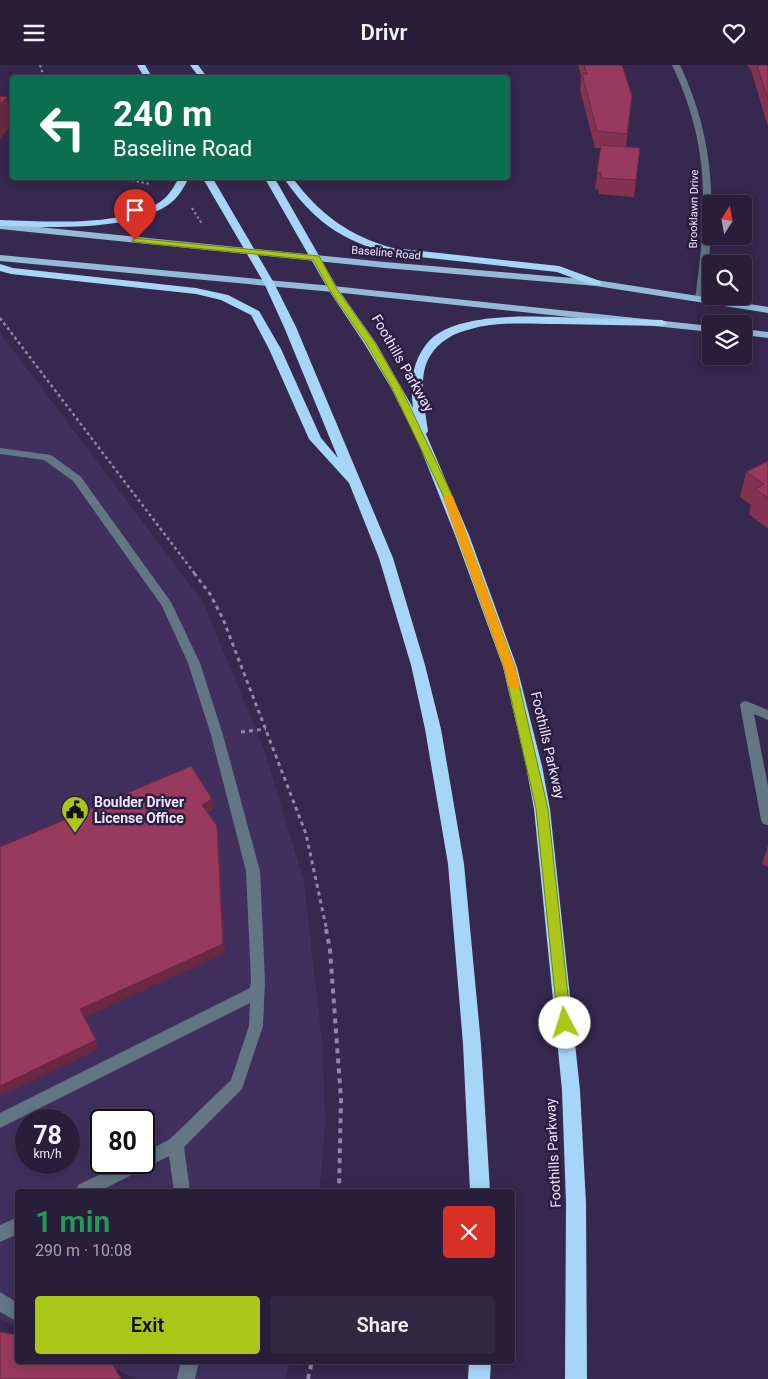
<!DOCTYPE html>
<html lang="en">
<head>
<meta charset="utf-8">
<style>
	body { margin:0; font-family:Roboto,sans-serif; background:#302742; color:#f1f3f6; height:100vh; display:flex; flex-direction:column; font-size:19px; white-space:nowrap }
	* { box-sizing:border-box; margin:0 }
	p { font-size:16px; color:#a5a2af }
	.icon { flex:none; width:28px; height:28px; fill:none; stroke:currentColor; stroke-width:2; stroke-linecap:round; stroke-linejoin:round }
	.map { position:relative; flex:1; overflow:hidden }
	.sheet { position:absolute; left:15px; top:1124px; width:500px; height:175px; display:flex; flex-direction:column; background:#281e3a; border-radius:5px; box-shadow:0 2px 12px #0003,0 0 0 1px #443c54 }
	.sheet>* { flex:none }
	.guide { position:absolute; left:10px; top:10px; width:500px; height:105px; border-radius:5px; box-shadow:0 2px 12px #0003,0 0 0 1px #443c54; background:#0b6e4f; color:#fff; overflow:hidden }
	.needle { width:32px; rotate:11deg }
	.tools { position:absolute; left:702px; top:130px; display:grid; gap:10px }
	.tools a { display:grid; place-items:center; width:50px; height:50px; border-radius:5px; background:#281e3a; box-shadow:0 2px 12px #0003,0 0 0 1px #443c54; font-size:25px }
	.speed { position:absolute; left:15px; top:1044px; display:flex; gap:10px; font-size:25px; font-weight:700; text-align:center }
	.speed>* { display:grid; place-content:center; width:65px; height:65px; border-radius:50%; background:#281e3a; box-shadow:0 2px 12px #0003,0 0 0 1px #443c54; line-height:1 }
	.speed small { font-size:12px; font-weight:400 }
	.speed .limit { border:2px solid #111; border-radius:8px; background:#fff; color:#111 }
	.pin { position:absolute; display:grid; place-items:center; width:42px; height:42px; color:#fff; margin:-51px -21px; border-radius:50% 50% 50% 0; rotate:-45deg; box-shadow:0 0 5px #0007 }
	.pin .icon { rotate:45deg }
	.me { position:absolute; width:55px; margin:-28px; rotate:355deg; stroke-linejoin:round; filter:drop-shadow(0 0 4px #0008) }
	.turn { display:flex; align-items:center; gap:18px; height:105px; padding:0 20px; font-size:22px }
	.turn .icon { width:65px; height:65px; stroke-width:2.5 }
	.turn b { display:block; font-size:35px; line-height:42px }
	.round { display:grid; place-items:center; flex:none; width:52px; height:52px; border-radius:5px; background:#302742 }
	.overview { display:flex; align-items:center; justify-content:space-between; height:85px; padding:0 20px }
	h1 { font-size:30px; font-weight:600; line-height:38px; color:#1e9e55 }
	.primary-button { display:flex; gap:10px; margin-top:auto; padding:10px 20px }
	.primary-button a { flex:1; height:58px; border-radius:5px; background:#aac718; color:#111; font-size:20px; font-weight:600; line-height:58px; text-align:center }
	.primary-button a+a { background:#302742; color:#f1f3f6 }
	header { display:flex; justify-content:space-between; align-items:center; height:65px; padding:0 20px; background:#281e3a; font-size:22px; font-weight:600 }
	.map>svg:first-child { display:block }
	.built { fill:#41305e; fill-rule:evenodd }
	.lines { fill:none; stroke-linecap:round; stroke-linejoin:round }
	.path-far3 { stroke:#9186a4; stroke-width:2; stroke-dasharray:2.5 2.5; stroke-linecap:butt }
	.path-far2 { stroke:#9186a4; stroke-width:2.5; stroke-dasharray:3 3; stroke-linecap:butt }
	.path-far1 { stroke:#9186a4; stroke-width:3; stroke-dasharray:4 4; stroke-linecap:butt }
	.path { stroke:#9186a4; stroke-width:4; stroke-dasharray:5 5; stroke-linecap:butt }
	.minor { fill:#637684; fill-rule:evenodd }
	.major { fill:#93bad6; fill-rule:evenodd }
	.highway { fill:#a5d5f7; fill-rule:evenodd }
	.wall { fill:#833250 }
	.shaded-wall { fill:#6a2941 }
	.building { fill:#983a5d; stroke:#6a2941 }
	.route { fill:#aac718; stroke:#6e8110 }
	.slow { fill:#f59e0b }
	.labels { text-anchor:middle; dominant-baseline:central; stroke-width:5; stroke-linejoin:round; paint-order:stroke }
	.far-street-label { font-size:11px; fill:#eee7fc; stroke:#2c1e43 }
	.street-label { font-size:14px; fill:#eee7fc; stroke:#2c1e43 }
	.poi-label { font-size:14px; font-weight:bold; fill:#eee7fc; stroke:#2c1e43; text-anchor:start }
</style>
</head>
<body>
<header><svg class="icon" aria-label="menu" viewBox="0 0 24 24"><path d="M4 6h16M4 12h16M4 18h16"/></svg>Drivr<svg class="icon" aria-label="heart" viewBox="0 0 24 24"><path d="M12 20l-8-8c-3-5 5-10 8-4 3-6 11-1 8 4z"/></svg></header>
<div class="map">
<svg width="768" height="1314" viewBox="0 0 768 1314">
	<rect width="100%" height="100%" fill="#36284e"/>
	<!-- built -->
	<path class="built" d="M0,268L203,537L264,684L304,817L323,986L325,1061L319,1126H18L17,1262L0,1254ZM26,1055H69V1098H26ZM101,1055H144V1098H101Z
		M97,1296H290L285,1314H137Z"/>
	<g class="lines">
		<!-- path-far3 -->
		<path class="path-far3" d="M40,0L44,12
			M117,112L150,119
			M192,143L202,159"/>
		<!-- path-far2 -->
		<path class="path-far2" d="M0,253L195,509"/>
		<!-- path-far1 -->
		<path class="path-far1" d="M194,508L210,529L223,554L306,769L327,866
			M241,667L266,664"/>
		<!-- path -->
		<path class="path" d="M326,864L330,885L341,1034L339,1126
			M308,1314L312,1296"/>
		<!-- minor -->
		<path class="minor" d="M672,0H680C718,81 715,147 705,234L700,237L695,234C707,147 711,82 672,0Z
			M0,383L51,390L81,412L171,537L200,598L223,670L260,806L265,916L263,961L242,1024L184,1082L190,1126H174L169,1091L100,1126H76L78,1120L124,1098H144V1088L170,1074L231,1015L249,961L250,938L0,1063V1048L250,923L251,916L246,806L211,670L188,598L162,541L73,416L44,395L0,389Z
			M746,636L768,645V655L754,649L768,721V760L763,759L761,755L740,640L742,637Z
			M18,1152V1169L0,1177V1160Z
			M0,1227L18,1238V1257L0,1247Z
			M181,1296H199L195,1314H177Z"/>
		<!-- major -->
		<path class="major" d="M0,158L385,197L596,215L768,242V248L596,221L385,203L0,164Z
			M0,190L333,221L711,261V267L333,227L0,196Z
			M744,264L768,267V273L744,270Z"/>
		<!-- highway -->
		<path class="highway" d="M137,0H145L152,12H144Z
			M190,0H198L207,12H199Z
			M179,112H189C184,123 177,134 168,140C128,167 47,162 0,161V155C47,156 119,163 160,137C169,131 174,122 179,112Z
			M202,112H212L274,218L296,262L393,493L425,600L441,664L464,799L481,979L490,1126H470L463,979L448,799L425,664L411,600L379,493L349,418L309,374L269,284L251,250L221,235L196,229L11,209L0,206V199L13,203L196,223L228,230L259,246L281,284L321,373L338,393L284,262L264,218Z
			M264,112H274L338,224L376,278L413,343C410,318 412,294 430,275C460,245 542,252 582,253C609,254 635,254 662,255L668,258L662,261C627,260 593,260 558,259C530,259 499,256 471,264C454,268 439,276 430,291C417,312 425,343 428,366L426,369L469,470L517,602L542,701L550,744L580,1025L586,1138L587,1314H565L566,1138L562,1025L534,744L526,701L503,602L455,470L418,377L391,323L364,278L328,224Z
			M283,112H292C319,149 349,171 393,183L559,201L600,216L601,218L600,220H592L557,207L392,189C341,176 312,155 283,112Z
			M469,1296H491L490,1314H468Z"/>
	</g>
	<!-- wall -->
	<path class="wall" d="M578,0H622L632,31L626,82L640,83L634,132L599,129V125L595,124L601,83H595L580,25L581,11Z
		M747,0H768V62L751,5Z
		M768,396V464L749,449L751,440L740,432L746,407Z
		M768,780V802L762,799Z"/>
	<!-- shaded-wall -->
	<path class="shaded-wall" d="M7,32L12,59L0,74V40Z
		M212,734L214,744L203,750L202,740Z
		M217,761L219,771L225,888L83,953L80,944Z
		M96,975L98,984L0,1031V1021Z"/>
	<!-- building -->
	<path class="building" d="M584,0H622L632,31L627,69L597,66L582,9H587Z
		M757,0H768V35Z
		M0,31L7,32L0,40Z
		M601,80L640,83L636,115L601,113V108L597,107Z
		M768,396V433L755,424L764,419L746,407Z
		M191,701L212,734L202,740L217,761L223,879L80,944L96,975L0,1021V782Z
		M0,1267L18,1270V1296H111L121,1314H0Z"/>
	<!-- route -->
	<path class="route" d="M133,173L319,191L337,224L375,278L401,323L451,428L515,602L548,744L571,958L569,962L565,964L560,962L558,958L536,744L504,602L442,428L392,323L366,278L329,224L313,195L135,177H133Z"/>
	<!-- slow -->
	<path class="slow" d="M448,429L453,432L515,602L520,620L518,623L514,624L508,620L504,602L443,432Z"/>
	<!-- icons -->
	<defs>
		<symbol id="civic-pin" viewBox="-11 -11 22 30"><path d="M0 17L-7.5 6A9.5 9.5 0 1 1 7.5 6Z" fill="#aac718" stroke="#2c1e43"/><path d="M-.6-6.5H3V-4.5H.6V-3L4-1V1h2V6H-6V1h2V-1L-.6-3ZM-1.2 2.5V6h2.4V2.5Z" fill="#111"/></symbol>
	</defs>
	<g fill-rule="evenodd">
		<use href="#civic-pin" x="59" y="729" width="32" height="43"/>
	</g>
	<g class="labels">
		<!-- far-street labels -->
		<g class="far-street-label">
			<text transform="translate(694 144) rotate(-89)">Brooklawn Drive</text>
			<text transform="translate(386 188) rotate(5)">Baseline Road</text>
		</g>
		<!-- street labels -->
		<g class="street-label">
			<text transform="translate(403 298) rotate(60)">Foothills Parkway</text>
			<text transform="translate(548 680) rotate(77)">Foothills Parkway</text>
			<text transform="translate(553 1088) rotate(-93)">Foothills Parkway</text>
		</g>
		<!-- poi labels -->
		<g class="poi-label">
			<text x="94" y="737">Boulder Driver<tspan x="94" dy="16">License Office</tspan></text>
		</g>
	</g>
</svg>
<div class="tools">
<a><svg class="needle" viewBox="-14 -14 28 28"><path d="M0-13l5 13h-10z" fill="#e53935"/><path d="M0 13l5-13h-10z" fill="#a5a2af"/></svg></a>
<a><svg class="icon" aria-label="search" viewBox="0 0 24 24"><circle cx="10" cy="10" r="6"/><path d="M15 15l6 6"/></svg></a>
<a><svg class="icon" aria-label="layers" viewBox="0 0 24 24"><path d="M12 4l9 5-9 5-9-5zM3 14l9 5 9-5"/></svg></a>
</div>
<div class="speed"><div>78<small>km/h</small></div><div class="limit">80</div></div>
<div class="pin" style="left:135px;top:175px;background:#d93025"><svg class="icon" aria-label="arrive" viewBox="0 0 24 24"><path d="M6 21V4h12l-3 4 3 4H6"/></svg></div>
<svg class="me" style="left:565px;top:958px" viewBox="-20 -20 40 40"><circle r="19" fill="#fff"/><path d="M0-13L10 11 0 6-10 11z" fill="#aac718"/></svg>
<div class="guide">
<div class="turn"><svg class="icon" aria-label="left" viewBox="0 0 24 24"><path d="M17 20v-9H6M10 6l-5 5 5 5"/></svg><div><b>240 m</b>Baseline Road</div></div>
</div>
<section class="sheet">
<div class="overview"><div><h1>1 min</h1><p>290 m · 10:08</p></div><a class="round" style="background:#d93025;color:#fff"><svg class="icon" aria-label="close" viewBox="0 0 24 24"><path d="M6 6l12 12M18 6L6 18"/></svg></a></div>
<div class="primary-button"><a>Exit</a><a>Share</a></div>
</section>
</div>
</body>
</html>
